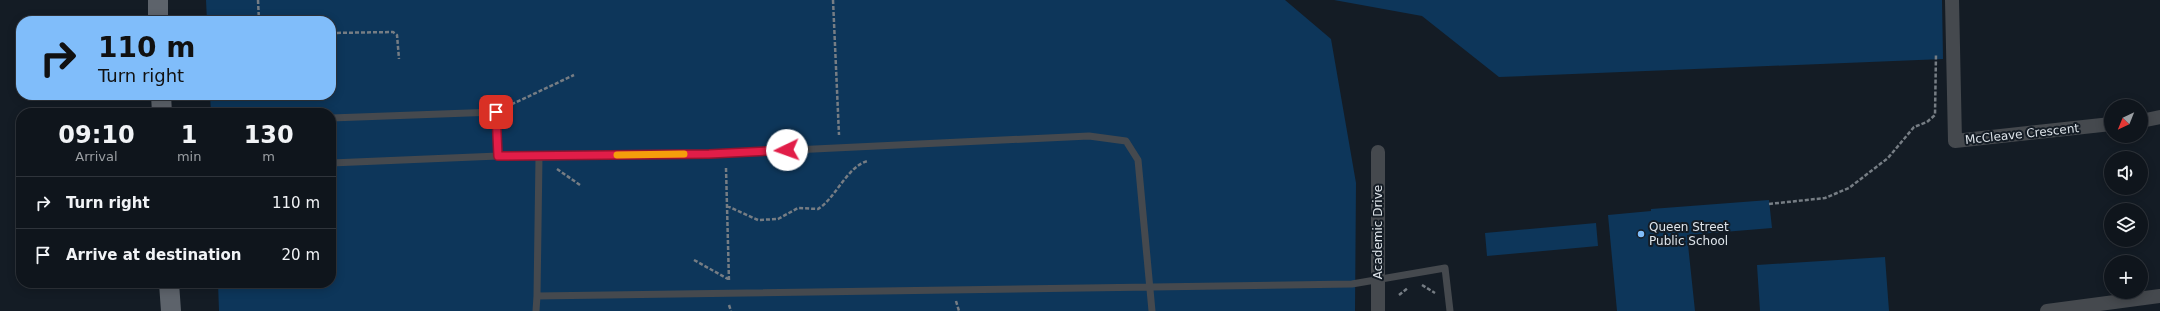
<!DOCTYPE html>
<html lang="en">
<head>
<meta charset="utf-8">
<style>
	body { margin:0; font-family:"DejaVu Sans",sans-serif; background:#181e25; color:#f1f3f6; height:100vh; display:flex; flex-direction:column; font-size:15px; white-space:nowrap }
	* { box-sizing:border-box; margin:0 }
	p { font-size:13px; color:#9b9fa3 }
	.icon { flex:none; width:22px; height:22px; fill:none; stroke:currentColor; stroke-width:2; stroke-linecap:round; stroke-linejoin:round }
	.map { position:relative; flex:1; overflow:hidden }
	.details { position:absolute; left:16px; top:108px; width:320px; height:180px; display:flex; flex-direction:column; background:#0f151c; border-radius:16px; box-shadow:0 2px 10px #0003,0 0 0 1px #2f343b }
	.details>* { flex:none }
	.hud { position:absolute; left:16px; top:16px; width:320px; height:84px; border-radius:16px; box-shadow:0 2px 10px #0003,0 0 0 1px #2f343b; background:#80bdfa; color:#111; overflow:hidden }
	.needle { width:26px; rotate:223deg }
	.fabs { position:absolute; left:2104px; top:99px; display:grid; gap:8px }
	.fabs a { display:grid; place-items:center; width:44px; height:44px; border-radius:50%; background:#0f151c; box-shadow:0 2px 10px #0003,0 0 0 1px #2f343b; font-size:20px }
	.pin { position:absolute; display:grid; place-items:center; width:34px; height:34px; color:#fff; margin:-17px; border-radius:8px; box-shadow:0 2px 6px #0006 }
	.me { position:absolute; width:44px; margin:-22px; rotate:267deg; stroke-linejoin:round; filter:drop-shadow(0 0 3px #0008) }
	.turn { display:flex; align-items:center; gap:14px; height:84px; padding:0 16px; font-size:18px }
	.turn .icon { width:52px; height:52px; stroke-width:2.5 }
	.turn b { display:block; font-size:28px; line-height:34px }
	.eta { display:flex; justify-content:space-evenly; align-items:center; height:68px; text-align:center }
	.eta b { font-size:24px; font-weight:700; line-height:28px }
	ul { padding:0; list-style:none }
	li { display:flex; align-items:center; gap:12px; height:52px; padding:0 16px; border-top:1px solid #2f343b }
	li div { flex:1 }
	li b { display:block; font-size:15px }
	li em { font-style:normal }
	.map>svg:first-child { display:block }
	.green { fill:#0d365a }
	.lines { fill:none; stroke-linecap:round; stroke-linejoin:round }
	.path { stroke:#767d84; stroke-width:2.5; stroke-dasharray:4 2; stroke-linecap:butt }
	.service { stroke:#45494e; stroke-width:7 }
	.minor { stroke:#45494e; stroke-width:14 }
	.secondary { stroke:#5d636b; stroke-width:20 }
	.route-casing { stroke:#92132f; stroke-width:10 }
	.route { stroke:#e11d48; stroke-width:7 }
	.slow { stroke:#f59e0b; stroke-width:7 }
	.poi-dot { fill:#80bdfa; stroke:#141c25; stroke-width:1.5 }
	.labels { text-anchor:middle; dominant-baseline:central; stroke-width:4; stroke-linejoin:round; paint-order:stroke }
	.street-label { font-size:12px; fill:#dee4ea; stroke:#141c25 }
	.poi-label { font-size:12px; fill:#dee4ea; stroke:#141c25; text-anchor:start }
</style>
</head>
<body>
<div class="map">
<svg width="2160" height="311" viewBox="0 0 2160 311">
	<rect width="100%" height="100%" fill="#141c25"/>
	<!-- green -->
	<path class="green" d="M206,0H1285L1331,39L1356,183L1355,311H219L218,283H331V113H211L210,95H331V21H207Z
		M1334,0H1942L1943,59L1499,77L1422,16Z
		M1769,200L1772,228L1687,235L1695,311H1617L1608,215L1651,211V209Z
		M1596,223L1598,246L1487,256L1485,233Z
		M1885,257L1889,311H1760L1757,265Z"/>
	<g class="lines">
		<!-- path -->
		<path class="path" d="M258,0L259,21
			M833,0L839,135
			M331,33L393,32L397,35L399,59
			M506,107L574,75
			M726,168L729,282
			M557,169L580,185
			M1769,204L1825,198L1849,188L1888,158L1914,127L1927,122L1935,115L1936,54
			M727,206L758,220L778,219L798,208L818,209C836,198 847,166 868,161
			M694,260L728,279
			M1422,285L1435,293
			M1399,295L1408,288
			M956,301L959,311
			M729,305L731,311"/>
		<!-- service -->
		<path class="service" d="M331,118L496,112L498,156
			M331,163L523,155L539,157
			M537,296L539,157L709,154L1089,136L1126,141L1138,160L1152,311
			M536,311L537,296L1352,284L1445,268L1450,311"/>
		<!-- minor -->
		<path class="minor" d="M1952,0L1955,141L2111,124
			M2141,121L2160,117
			M1378,311V152
			M2047,311L2160,296"/>
		<!-- secondary -->
		<path class="secondary" d="M158,0V21
			M161,95L162,113
			M169,283L171,311"/>
	</g>
	<g class="lines">
		<defs>
			<path id="route" d="M496,112L498,156L709,154L787,150"/>
		</defs>
		<!-- route casing -->
		<use href="#route" class="route-casing"/>
		<!-- route -->
		<use href="#route" class="route"/>
		<!-- slow -->
		<path class="slow" d="M617,155L684,154"/>
	</g>
	<!-- markers -->
	<circle class="poi-dot" cx="1641" cy="234" r="4"/>
	<g class="labels">
		<!-- street labels -->
		<g class="street-label">
			<text transform="translate(2022 134) rotate(-6)">McCleave Crescent</text>
			<text transform="translate(1378 232) rotate(-90)">Academic Drive</text>
		</g>
		<!-- poi labels -->
		<g class="poi-label">
			<text x="1649" y="227">Queen Street<tspan x="1649" dy="14">Public School</tspan></text>
		</g>
	</g>
</svg>
<div class="fabs">
<a><svg class="needle" viewBox="-14 -14 28 28"><path d="M0-13l5 13h-10z" fill="#e53935"/><path d="M0 13l5-13h-10z" fill="#9b9fa3"/></svg></a>
<a><svg class="icon" aria-label="sound" viewBox="0 0 24 24"><path d="M4 9h4l5-4v14l-5-4H4zM17 9q2 3 0 6"/></svg></a>
<a><svg class="icon" aria-label="layers" viewBox="0 0 24 24"><path d="M12 4l9 5-9 5-9-5zM3 14l9 5 9-5"/></svg></a>
<a>+</a>
</div>
<div class="pin" style="left:496px;top:112px;background:#d93025"><svg class="icon" aria-label="arrive" viewBox="0 0 24 24"><path d="M6 21V4h12l-3 4 3 4H6"/></svg></div>
<svg class="me" style="left:787px;top:150px" viewBox="-20 -20 40 40"><circle r="19" fill="#fff"/><path d="M0-13L10 11 0 6-10 11z" fill="#e11d48"/></svg>
<div class="hud">
<div class="turn"><svg class="icon" aria-label="right" viewBox="0 0 24 24"><path d="M7 20v-9h11M14 6l5 5-5 5"/></svg><div><b>110 m</b>Turn right</div></div>
</div>
<section class="details">
<div class="eta">
<div><b>09:10</b><p>Arrival</p></div>
<div><b>1</b><p>min</p></div>
<div><b>130</b><p>m</p></div>
</div>
<ul>
<li><svg class="icon" aria-label="right" viewBox="0 0 24 24"><path d="M7 20v-9h11M14 6l5 5-5 5"/></svg><div><b>Turn right</b></div><em>110 m</em></li>
<li><svg class="icon" aria-label="arrive" viewBox="0 0 24 24"><path d="M6 21V4h12l-3 4 3 4H6"/></svg><div><b>Arrive at destination</b></div><em>20 m</em></li>
</ul>
</section>
</div>
</body>
</html>
